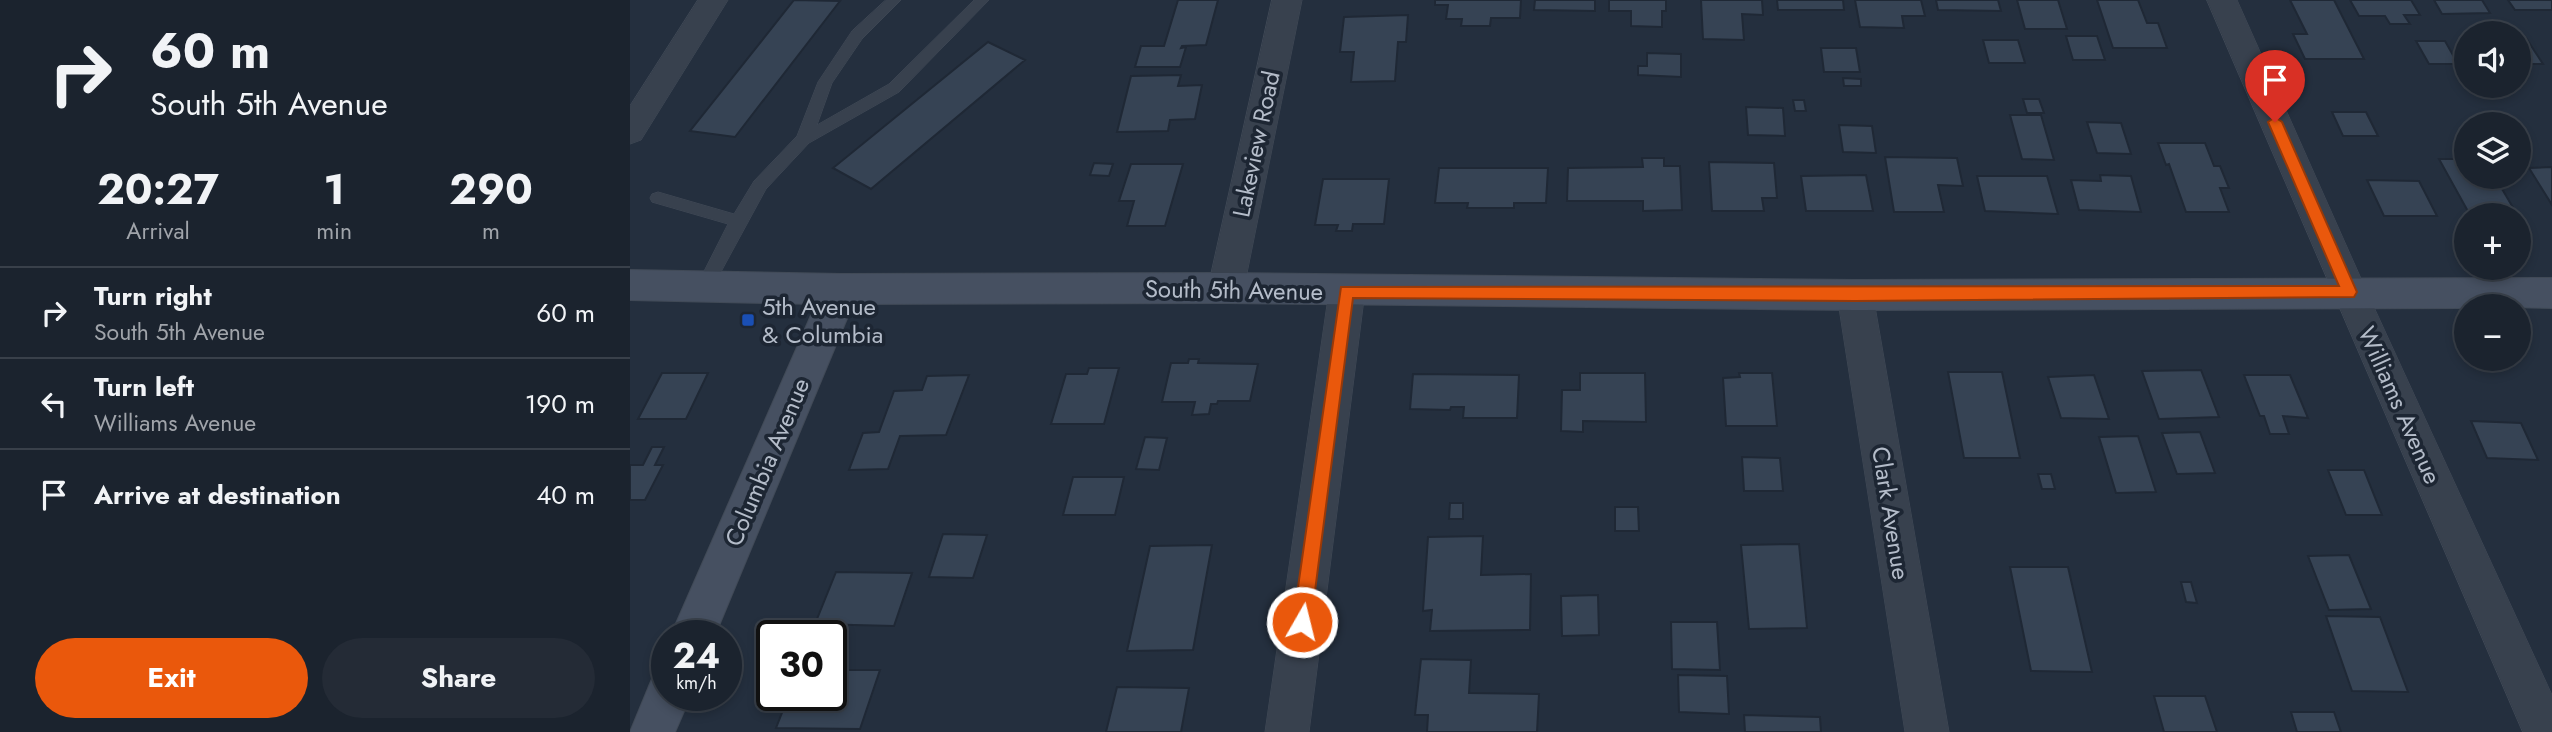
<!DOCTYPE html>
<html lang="en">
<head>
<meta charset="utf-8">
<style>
	body { margin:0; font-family:Jost,sans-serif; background:#242b36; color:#f1f3f6; height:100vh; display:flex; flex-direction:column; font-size:26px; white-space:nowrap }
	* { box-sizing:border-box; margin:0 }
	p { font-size:23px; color:#a0a4aa }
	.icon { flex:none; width:38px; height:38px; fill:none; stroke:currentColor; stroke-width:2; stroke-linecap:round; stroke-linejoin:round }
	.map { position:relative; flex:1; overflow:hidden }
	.drawer { display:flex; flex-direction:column; background:#1b232e; width:630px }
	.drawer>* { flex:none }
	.top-card { background:#1b232e; color:#f1f3f6; overflow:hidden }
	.fabs { position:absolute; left:1824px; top:21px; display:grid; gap:14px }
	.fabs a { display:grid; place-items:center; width:77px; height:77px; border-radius:50%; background:#1b232e; box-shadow:0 4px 10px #0003,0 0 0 2px #39404a; font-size:35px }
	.speed { position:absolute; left:21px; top:620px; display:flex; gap:14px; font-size:35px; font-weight:700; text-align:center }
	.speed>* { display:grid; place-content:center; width:91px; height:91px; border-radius:50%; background:#1b232e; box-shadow:0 4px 10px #0003,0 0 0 2px #39404a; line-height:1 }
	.speed small { font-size:18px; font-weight:400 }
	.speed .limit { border:4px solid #111; border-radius:10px; background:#fff; color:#111 }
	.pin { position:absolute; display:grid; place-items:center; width:60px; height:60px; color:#fff; margin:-72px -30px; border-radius:50% 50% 50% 0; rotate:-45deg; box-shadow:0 0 7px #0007 }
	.pin .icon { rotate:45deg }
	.me { position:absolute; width:77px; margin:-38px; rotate:8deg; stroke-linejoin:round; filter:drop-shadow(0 0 5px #0008) }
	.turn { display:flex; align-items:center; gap:24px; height:147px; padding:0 35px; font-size:32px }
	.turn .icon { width:91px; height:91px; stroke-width:2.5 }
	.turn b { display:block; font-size:49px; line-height:60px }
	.eta { display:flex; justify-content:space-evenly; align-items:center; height:119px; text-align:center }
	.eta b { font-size:42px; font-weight:700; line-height:49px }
	.action { display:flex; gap:14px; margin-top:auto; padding:14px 35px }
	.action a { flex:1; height:80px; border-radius:42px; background:#ea580c; color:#fff; font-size:28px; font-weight:700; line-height:80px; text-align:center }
	.action a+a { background:#242b36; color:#f1f3f6 }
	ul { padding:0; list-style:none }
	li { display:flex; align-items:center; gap:21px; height:91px; padding:0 35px; border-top:2px solid #39404a }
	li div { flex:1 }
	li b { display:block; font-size:26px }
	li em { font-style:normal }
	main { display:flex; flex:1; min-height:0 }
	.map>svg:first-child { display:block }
	.building { fill:#364354; stroke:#1f2835; stroke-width:2 }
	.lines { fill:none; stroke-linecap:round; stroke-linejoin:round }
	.lane-casing { stroke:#414a57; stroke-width:1 }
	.street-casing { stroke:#414a57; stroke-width:1 }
	.secondary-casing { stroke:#414a57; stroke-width:2 }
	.lane { fill:#38414e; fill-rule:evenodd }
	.street { fill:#38414e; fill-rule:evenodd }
	.secondary { fill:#465061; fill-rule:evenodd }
	.route { fill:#ea580c; stroke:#983908; stroke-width:2 }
	.transit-dot { fill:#1a4fb4; stroke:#1d2633; stroke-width:2.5 }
	.labels { text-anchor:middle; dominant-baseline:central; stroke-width:7; stroke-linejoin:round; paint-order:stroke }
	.street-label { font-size:24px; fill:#b4bcc9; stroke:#1d2633 }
	.poi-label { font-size:24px; fill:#b4bcc9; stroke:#1d2633; text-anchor:start }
</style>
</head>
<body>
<main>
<section class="drawer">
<div class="top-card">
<div class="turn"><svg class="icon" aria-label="right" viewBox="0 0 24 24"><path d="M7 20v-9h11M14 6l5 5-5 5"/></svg><div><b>60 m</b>South 5th Avenue</div></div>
</div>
<div class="eta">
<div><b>20:27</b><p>Arrival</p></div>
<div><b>1</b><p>min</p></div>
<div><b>290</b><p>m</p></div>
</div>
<ul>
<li><svg class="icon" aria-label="right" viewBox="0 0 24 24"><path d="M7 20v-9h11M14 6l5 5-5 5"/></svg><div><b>Turn right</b><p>South 5th Avenue</p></div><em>60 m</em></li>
<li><svg class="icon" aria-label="left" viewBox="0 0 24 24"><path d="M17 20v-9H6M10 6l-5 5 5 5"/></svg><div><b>Turn left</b><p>Williams Avenue</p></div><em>190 m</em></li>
<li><svg class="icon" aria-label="arrive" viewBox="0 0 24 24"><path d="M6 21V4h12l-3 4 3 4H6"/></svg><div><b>Arrive at destination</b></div><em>40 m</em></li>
</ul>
<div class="action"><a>Exit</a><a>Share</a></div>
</section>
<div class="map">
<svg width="1922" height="732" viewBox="0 0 1922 732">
	<rect width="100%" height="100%" fill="#242f3e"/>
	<!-- building -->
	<path class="building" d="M164,0L210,1L105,137L60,131Z
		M548,0H588L576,45L552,46L551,48L556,47L550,67H505L511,46H534Z
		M805,0H891L890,18H861L860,26H831L832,19H816L818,5H805Z
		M905,0H965V11L904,10Z
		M979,0H1036V11H1032V27L1001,26V11H979Z
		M1071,0H1132L1133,15L1112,14L1114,40L1073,39Z
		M1147,0H1213L1214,10H1148Z
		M1225,0H1291L1295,16H1272L1274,28L1230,27Z
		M1306,0H1368L1371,11L1308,10Z
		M1387,0H1428L1437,29H1395Z
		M1467,0H1508L1517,23H1528L1537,48H1483Z
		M1660,0H1704L1734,59H1675L1663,34H1677Z
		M1720,0H1781L1790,15H1774L1780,24H1760L1755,16H1729Z
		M1804,0H1852L1860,13L1812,14Z
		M1878,0H1922V10H1885Z
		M778,15L776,42H768L765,81L721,82L724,52H710L714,17Z
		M1436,36H1467L1475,60H1443Z
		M1888,38H1896L1913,64H1888Z
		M1353,40H1388L1395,63H1359Z
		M1786,41H1815L1828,64H1799Z
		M358,42L395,60L241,189L203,168Z
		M1191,48H1226L1230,72H1194Z
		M1017,53L1051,54V77L1008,75V66H1017Z
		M551,75L548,86L572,85L565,119L540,120L538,131L487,132L501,76Z
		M1213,78L1231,79V86H1214Z
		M1393,99H1409L1414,113H1397Z
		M1163,100H1174L1176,111H1165Z
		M1116,107L1153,108L1155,136L1118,135Z
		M1702,112H1736L1748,136H1713Z
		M1380,115H1411L1424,160L1392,159Z
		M1457,122L1491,123L1501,154L1467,153Z
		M1209,125L1242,126L1246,153L1213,152Z
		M1528,143H1575L1584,166H1590L1599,188H1590L1599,212H1556L1539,164L1536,165Z
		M1255,157L1327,158L1333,186L1308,185L1314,212H1264Z
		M1012,158H1034V166H1050L1052,210L1013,211V201H937L938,168L1013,167Z
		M1809,159H1836V177H1865L1885,211H1872L1874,215H1840Z
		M1079,162L1144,163L1147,198H1132L1134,211H1082Z
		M464,163L483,164L479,176L460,175Z
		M501,164H553L535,226H497L504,201H489Z
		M1922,167V205L1899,168Z
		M809,168H918L916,203H884V208H837L838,203H805Z
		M1236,175L1243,211H1176L1171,176Z
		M1470,175L1501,176L1511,212L1449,210L1441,180L1471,181Z
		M1347,176H1417L1428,214L1355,211Z
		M693,179H759L754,224H723L722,231H706L708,225H685Z
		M1737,180L1789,181L1807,216H1754Z
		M559,359H569L568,363L628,364L620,401H588L587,404H581L579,414L562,415L565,402H532L541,363H558Z
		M459,368H489L474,424H421L436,374H457Z
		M1571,370L1589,417L1529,419L1512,371Z
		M1318,372H1372L1390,458H1334Z
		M32,373H78L56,419H8Z
		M950,373H1015L1016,422L953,421V432L931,431L932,390H950Z
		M1109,373H1142L1147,426H1096L1093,378L1110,377Z
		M783,374L889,375L887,418H833L834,407H821L820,410L780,409Z
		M339,375L316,435L270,436L258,469L219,470L233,433L249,432L264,391L292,390L297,376Z
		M1464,375L1479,419L1431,418L1418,377Z
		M1614,375H1660L1678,418L1653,416L1659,434H1640L1634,416H1630Z
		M1841,421L1891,423L1908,460L1857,458Z
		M1570,432L1585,473L1547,474L1532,433Z
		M1508,436L1526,492L1486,493L1469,437Z
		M515,437L537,438L529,470L506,469Z
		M22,447H34L25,465H33L15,500H0V465H13Z
		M1112,457L1150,458L1153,491H1114Z
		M1698,470H1734L1752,515H1716Z
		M1408,474H1421L1425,489H1412Z
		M443,477H494L485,515H433Z
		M820,503H833V519H819Z
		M985,507H1008L1009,531H985Z
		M313,534L357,535L343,578L299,577Z
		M853,536L851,575L901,574L900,630L800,631L802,610L793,611L798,537Z
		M1169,544L1177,628L1119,629L1111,545Z
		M582,545L563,650L497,651L520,546Z
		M1678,556L1719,555L1741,609L1699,610Z
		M1380,567H1438L1462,672L1401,671Z
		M206,572L282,573L264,626L185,624Z
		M1551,582H1561L1567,603L1556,602Z
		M968,595L969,635L932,636L931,596Z
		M1696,616L1750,617L1778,692L1722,691Z
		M1041,622H1087L1090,670L1042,669Z
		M791,659L841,660L839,693L909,694L907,732H797L798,715H785Z
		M201,670H250L230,729L146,728L159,695H201Z
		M1048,675L1097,676L1099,714L1049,712Z
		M487,687L559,688L551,732H476Z
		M1524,696H1575L1587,732H1534Z
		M1661,712H1704L1711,732H1667Z
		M1114,715L1190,717L1191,732H1115Z"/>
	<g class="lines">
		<defs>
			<path id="lane" d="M256,0H271L232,39L202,83L187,125L259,84L344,0H359L269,92L179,143L136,189L80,292H68L66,287L98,224L22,202L20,198L22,194L28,192L104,214L124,181L167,136L188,82L222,31Z"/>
			<path id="street" d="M68,0H98L11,140L0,144V106Z
				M642,0H672L614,288L608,298L596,302L584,298L578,288Z
				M1577,0H1607L1737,292L1922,695V732H1893Z
				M717,277L729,281L735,291L679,732H635L699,291L705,281Z
				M1225,280L1237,285L1243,295L1319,732H1275L1207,295L1213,285Z"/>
			<path id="secondary" d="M0,270L211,274L596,273L1225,280L1922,278V308L1836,306V308L1225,310L596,303L223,304L85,635H41L186,304L0,300Z
				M37,673V695H61L45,732H0L22,679Z"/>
		</defs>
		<!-- lane casing -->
		<use href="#lane" class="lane-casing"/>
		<!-- street casing -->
		<use href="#street" class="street-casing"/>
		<!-- secondary casing -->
		<use href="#secondary" class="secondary-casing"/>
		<!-- lane -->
		<use href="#lane" class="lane"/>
		<!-- street -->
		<use href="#street" class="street"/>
		<!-- secondary -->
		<use href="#secondary" class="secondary"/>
	</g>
	<!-- route -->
	<path class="route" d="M1645,117L1652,122L1727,292L1724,297L1225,301L723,298L681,622L678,628L672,631L666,628L663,622L711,287L1709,286L1638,122Z"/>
	<!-- markers -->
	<rect class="transit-dot" x="111" y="313" width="14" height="14" rx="3.5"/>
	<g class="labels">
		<!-- street labels -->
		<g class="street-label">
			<text transform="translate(626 144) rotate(-78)">Lakeview Road</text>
			<text transform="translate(604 290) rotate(1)">South 5th Avenue</text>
			<text transform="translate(1770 405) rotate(66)">Williams Avenue</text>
			<text transform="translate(137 462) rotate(-67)">Columbia Avenue</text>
			<text transform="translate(1261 513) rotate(81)">Clark Avenue</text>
		</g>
		<!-- poi labels -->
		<g class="poi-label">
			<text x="132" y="306">5th Avenue<tspan x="132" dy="28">&amp; Columbia</tspan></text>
		</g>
	</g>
</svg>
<div class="fabs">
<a><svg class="icon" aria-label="sound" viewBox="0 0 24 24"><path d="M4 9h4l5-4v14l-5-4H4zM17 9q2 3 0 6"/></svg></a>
<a><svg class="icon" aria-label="layers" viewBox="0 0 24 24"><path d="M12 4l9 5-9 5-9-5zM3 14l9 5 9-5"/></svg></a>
<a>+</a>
<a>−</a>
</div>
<div class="speed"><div>24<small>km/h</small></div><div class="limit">30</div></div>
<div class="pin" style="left:1645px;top:122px;background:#d93025"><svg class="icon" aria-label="arrive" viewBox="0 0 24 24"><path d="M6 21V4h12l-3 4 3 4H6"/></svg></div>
<svg class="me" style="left:672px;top:622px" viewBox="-20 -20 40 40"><circle r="17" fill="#ea580c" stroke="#fff" stroke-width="3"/><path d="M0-11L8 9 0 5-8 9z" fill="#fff"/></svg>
</div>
</main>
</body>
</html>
